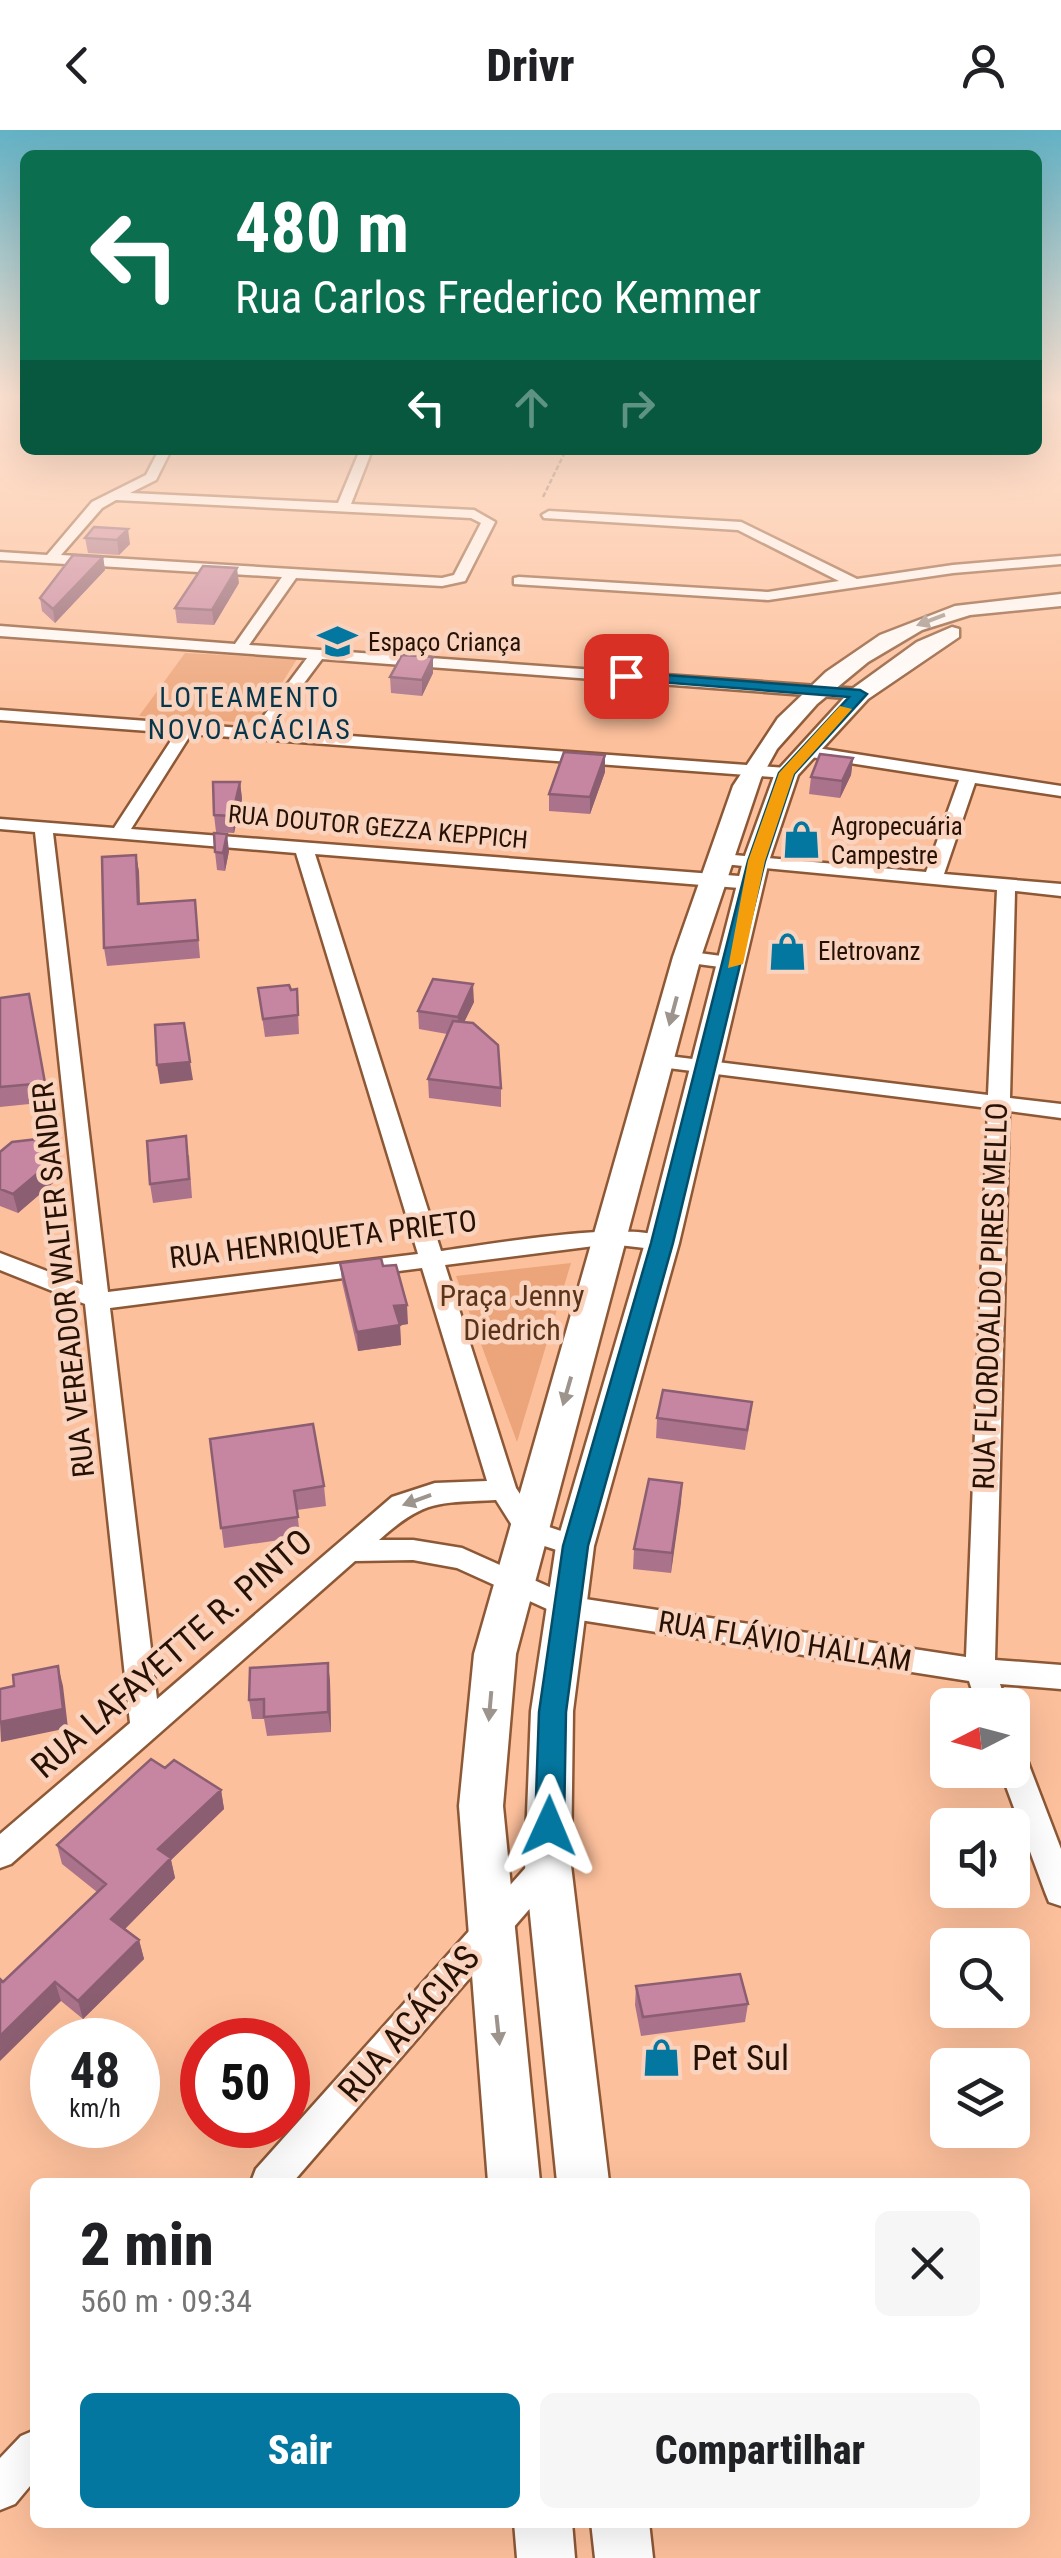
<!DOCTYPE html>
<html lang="pt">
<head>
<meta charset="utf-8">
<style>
	body { margin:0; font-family:"Roboto Condensed",sans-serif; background:#f6f6f6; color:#202124; height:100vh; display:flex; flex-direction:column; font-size:38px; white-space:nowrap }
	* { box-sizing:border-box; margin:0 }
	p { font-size:32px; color:#757577 }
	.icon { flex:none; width:55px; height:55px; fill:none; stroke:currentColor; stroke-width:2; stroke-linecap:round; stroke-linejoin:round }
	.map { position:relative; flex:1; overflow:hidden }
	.details { position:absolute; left:30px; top:2048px; width:1000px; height:350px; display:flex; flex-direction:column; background:#fff; border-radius:15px; box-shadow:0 10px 40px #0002 }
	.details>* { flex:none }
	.top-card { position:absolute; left:20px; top:20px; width:1022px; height:305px; border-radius:15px; box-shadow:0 10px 40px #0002; background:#0b6e4f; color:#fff; overflow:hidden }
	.needle { width:65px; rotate:264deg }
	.buttons { position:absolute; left:930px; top:1558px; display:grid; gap:20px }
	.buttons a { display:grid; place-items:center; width:100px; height:100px; border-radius:15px; background:#fff; box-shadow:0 10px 40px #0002; font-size:50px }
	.speed { position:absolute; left:30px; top:1888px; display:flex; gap:20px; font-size:50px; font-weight:700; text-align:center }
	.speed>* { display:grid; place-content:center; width:130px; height:130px; border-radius:50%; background:#fff; box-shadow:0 10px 40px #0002; line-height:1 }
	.speed small { font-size:25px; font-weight:400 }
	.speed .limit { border:15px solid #d22; background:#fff; color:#111 }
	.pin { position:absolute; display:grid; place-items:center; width:85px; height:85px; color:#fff; margin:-42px; border-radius:20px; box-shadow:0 5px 15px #0006 }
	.me { position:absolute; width:110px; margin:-55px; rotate:1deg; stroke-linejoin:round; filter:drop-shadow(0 0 8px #0008) }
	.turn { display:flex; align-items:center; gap:35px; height:210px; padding:0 50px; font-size:45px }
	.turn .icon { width:130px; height:130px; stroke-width:2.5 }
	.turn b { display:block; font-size:70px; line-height:85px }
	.lanes { display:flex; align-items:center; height:95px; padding:0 50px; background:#0003; justify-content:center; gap:50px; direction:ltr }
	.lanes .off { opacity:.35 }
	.round { display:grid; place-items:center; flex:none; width:105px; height:105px; border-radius:15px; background:#f6f6f6 }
	.overview { display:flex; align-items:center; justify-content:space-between; height:170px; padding:0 50px }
	h1 { font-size:60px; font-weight:800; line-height:75px }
	.action { display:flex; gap:20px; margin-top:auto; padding:20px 50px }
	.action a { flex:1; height:115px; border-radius:15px; background:#0477a0; color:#fff; font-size:40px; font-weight:800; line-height:115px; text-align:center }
	.action a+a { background:#f6f6f6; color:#202124 }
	header { display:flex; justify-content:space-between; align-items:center; height:130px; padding:0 50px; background:#fff; font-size:45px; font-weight:800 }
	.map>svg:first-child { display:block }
	.green { fill:#eca57a }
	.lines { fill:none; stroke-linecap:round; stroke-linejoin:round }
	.lane-casing { stroke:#8d5836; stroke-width:16 }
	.street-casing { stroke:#8d5836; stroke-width:5 }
	.secondary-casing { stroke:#8d5836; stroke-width:5 }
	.path { stroke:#876049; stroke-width:2.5; stroke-dasharray:5 2.5; stroke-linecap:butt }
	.lane { stroke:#fff; stroke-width:11 }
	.street { fill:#fff; fill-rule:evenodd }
	.secondary { fill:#fff; fill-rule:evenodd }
	.wall { fill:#aa738b }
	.shaded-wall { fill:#8b5e71 }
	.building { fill:#c686a2; stroke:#8b5e71; stroke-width:2.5 }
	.oneway { fill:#9d948e }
	.route { fill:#0477a0; stroke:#034d68; stroke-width:2.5 }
	.slow { fill:#f59e0b }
	.labels { text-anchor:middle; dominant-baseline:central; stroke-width:9; stroke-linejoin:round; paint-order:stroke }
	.far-poi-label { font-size:25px; fill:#261104; stroke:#f9d3be; text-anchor:start }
	.far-street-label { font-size:25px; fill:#261104; stroke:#f9d3be }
	.far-neighbourhood-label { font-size:28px; letter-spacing:2.5px; fill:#06364b; stroke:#f9d3be }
	.street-label { font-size:30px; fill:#261104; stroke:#f9d3be }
	.park-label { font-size:30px; fill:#5a3319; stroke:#f9d3be }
	.near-street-label { font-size:35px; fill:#261104; stroke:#f9d3be }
	.near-poi-label { font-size:35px; fill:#261104; stroke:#f9d3be; text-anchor:start }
</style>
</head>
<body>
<header><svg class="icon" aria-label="back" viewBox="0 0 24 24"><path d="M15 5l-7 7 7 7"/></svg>Drivr<svg class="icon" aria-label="person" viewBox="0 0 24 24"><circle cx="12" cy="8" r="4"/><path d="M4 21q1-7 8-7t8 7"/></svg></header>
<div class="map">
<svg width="1061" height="2428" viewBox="0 0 1061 2428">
	<rect width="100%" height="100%" fill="#fdc09c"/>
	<!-- green -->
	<path class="green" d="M185,523L297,529L257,593L139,586Z
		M571,1133L517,1312L456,1146Z"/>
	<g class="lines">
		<defs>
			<path id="lane" d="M687,827L732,833"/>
			<path id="street" d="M159,320H171L156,350L130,363L338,373L360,320H372L351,374L474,380L495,392L465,451L442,456L296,448L249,515L860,559L868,564L860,569L322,529L269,600L787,638L796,643L787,648L191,604L131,699L752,747L761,753L752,759L315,724L441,1121C481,1116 649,1085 674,1113L662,1120L610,1114L445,1135L516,1358L540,1394L585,1409L589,1416L585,1423L575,1426L520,1408L496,1370C436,1373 424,1370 379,1410H413L462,1418L572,1467L966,1527L988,978L660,937L649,931L660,925L988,965L997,760L723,734L714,729L723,724L926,742L959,650L798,625L796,621L804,616L1061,656V666L975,653L944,744L1061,754V766L1015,761L1010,968L1061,974V988L1009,981L995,1530L1061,1535V1559L1000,1554L1007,1575H977L969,1551L567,1488L457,1438L413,1430L355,1431L11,1734L0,1738V1704L130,1593L85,1174L0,1140V1123L83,1155L35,702L0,699V689L114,698L176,603L0,590V580L254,599L307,528L0,506V496L235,514L282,447L0,430V422L47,425L92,372L146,345ZM116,370L471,388L481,393L454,445L442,448L61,425L102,378ZM53,703L296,723L418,1124L108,1162ZM422,1138L487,1351L435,1353L392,1367L157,1569L110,1178Z
				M549,381L741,392L857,449L953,435L1061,426V434L953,443L768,470L514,454V448L519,447L768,462L839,451L738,400L544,388L542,385Z
				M1012,1617L1023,1621L1027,1630L1061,1719V1776L1049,1772L1045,1762L1000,1640H1012Z
				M548,1721L559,1725L564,1735L559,1745L293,2052H251L256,2039L537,1725Z
				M35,2300V2350L15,2374L0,2380V2328L21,2306Z"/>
			<path id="secondary" d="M1061,464V476L970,485L922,500L868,532L817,574L777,619L761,648L701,827L516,1524L503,1676L540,2052H488L459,1676L474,1524L673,827L733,656L778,588L826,542L880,505L955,476Z
				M952,497L959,499V507L868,569L798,645L769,731L679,1113L594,1416L573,1581L571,1735L609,2052H557L525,1735L531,1581L556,1416L645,1113L743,731L775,643L852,559L917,512Z
				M514,2392H572L575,2428H517Z
				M591,2392H649L653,2428H595Z"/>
		</defs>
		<!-- lane casing -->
		<use href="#lane" class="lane-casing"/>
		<!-- street casing -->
		<use href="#street" class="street-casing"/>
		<!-- secondary casing -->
		<use href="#secondary" class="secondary-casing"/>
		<!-- path -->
		<path class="path" d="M543,367L566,320"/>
		<!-- lane -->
		<use href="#lane" class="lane"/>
		<!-- street -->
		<use href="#street" class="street"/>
		<!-- secondary -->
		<use href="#secondary" class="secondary"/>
	</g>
	<!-- wall -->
	<path class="wall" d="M94,397L130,414L119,425L88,423L85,408Z
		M103,427L105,440L55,493L42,481L40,468Z
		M239,453L214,495L177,493L175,478Z
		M433,527V543L422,566L391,563L390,547Z
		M605,625V642L590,684L549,681V664Z
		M853,628L851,645L840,668L809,664L811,647Z
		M240,652L242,669L234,703L216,702L214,685Z
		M229,721L225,741L217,740L215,722Z
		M136,725L139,742L140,774L195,770L200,828L107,836L104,818Z
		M258,858L297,859L299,904L265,907Z
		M29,864L49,972L0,977V868Z
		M474,872L464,892L501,958V977L429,968L428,949L447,904L419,899L418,881Z
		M47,1008L54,1052L18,1083L0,1076V1022Z
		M189,1025L192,1068L153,1073L150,1054Z
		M340,1133L383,1136L408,1194L400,1195L401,1215L358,1221L342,1152Z
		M657,1288L750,1291L745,1320L656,1308Z
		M210,1309L324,1356L326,1376L297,1380L300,1407L224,1418Z
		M682,1353L671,1443L633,1439L634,1419Z
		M328,1533L330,1552L331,1602L267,1606L264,1589H252L249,1570Z
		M165,1638L221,1660L224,1679L171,1730L175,1748L125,1799L139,1810L144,1829L83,1889L61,1871L3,1852L97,1762L62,1734L57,1715Z
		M636,1856L748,1874L745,1892L641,1906L635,1875Z"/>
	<!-- shaded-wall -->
	<path class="shaded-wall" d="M128,399L130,414L119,425L117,410Z
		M103,427L105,440L55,493L53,479Z
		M237,438L239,453L214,495L212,480Z
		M433,527V543L422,566V550Z
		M605,625V642L590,684V667Z
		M853,628L851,645L840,668L842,651Z
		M240,652L242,669L234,703L232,686Z
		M227,704L229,721L225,741L223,723Z
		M136,725L139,742L140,792L138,774Z
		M473,854L474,872L458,905V887Z
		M190,932L193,950L160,954L157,935Z
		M47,1008L54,1052L18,1083L13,1064Z
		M407,1175L408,1194L396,1196L394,1176Z
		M400,1195L401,1215L358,1221L357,1202Z
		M682,1353L681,1373L671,1443L672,1423Z
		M328,1533L330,1552L331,1602L328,1582Z
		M58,1536L63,1556L68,1598L1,1612L0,1592Z
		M221,1660L224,1679L171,1730L175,1748L116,1808L111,1789L158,1719Z
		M139,1810L144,1829L83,1889L78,1871Z
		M55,1852L61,1871L0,1931V1906Z"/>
	<!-- building -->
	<path class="building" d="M94,397L128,399L117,410L85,408Z
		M73,425L103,427L53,479L40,468Z
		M203,436L237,438L212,480L175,478Z
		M402,525L433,527L422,550L390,547Z
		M564,622L605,625L590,667L549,664Z
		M820,624L853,628L842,651L811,647Z
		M213,652H240L232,686L214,685Z
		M214,703L227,704L223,723L215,722Z
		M136,725L138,774L195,770L198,810L104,818L102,727Z
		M433,849L473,854L458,887L418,881Z
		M289,855L291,860L297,859L298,885L263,889L258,858Z
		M29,864L45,953L0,957V868Z
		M453,891L473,893L498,915L501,958L428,949Z
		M184,893L190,932L157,935L155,895Z
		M186,1006L189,1049L150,1054L147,1011Z
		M47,1008L50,1033L13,1064L0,1059V1022L12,1012Z
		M381,1128L383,1136L396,1135L407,1175L394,1176L400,1195L357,1202L340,1133Z
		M663,1260L752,1272L747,1300L657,1288Z
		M313,1294L324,1356L294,1361L298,1387L221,1398L210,1309Z
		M649,1349L682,1353L672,1423L634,1419Z
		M328,1533V1582L264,1587V1569L249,1570L250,1538Z
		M58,1536L63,1579L0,1592V1559L14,1556L13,1545Z
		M151,1629L165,1638L174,1630L221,1660L158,1719L171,1728L111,1789L139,1810L78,1871L55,1852L0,1906V1849L3,1852L106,1754L57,1715Z
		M740,1844L748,1874L643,1887L636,1856Z"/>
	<!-- one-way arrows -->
	<defs><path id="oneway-solid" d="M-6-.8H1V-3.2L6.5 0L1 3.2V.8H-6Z" transform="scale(2.5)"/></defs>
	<g class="oneway">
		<use href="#oneway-solid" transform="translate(931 490) rotate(159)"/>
		<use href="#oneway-solid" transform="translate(673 881) rotate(105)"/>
		<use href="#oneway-solid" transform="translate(567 1261) rotate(106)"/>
		<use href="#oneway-solid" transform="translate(417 1370) rotate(160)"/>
		<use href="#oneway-solid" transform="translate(490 1576) rotate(95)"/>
		<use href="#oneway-solid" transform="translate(498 1900) rotate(84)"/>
	</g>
	<!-- sky -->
	<linearGradient id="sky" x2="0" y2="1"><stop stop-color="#63b2c5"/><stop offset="0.44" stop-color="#fee3d2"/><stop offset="1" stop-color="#fee3d2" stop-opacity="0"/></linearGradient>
	<rect width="1061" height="605" fill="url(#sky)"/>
	<!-- route -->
	<path class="route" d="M626,542L860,560L867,564L794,644L765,731L673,1113L588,1416L566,1582L564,1696L559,1705L549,1709L539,1705L535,1696L539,1582L563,1416L651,1113L748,731L779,643L849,567L621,549Z"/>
	<!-- slow -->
	<path class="slow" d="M840,576L852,579L794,644L765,731L743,834L728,838L748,731L779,643Z"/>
	<!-- icons -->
	<defs>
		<symbol id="school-bare" viewBox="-9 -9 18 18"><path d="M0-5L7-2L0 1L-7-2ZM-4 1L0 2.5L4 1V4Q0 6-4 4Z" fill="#0477a0" stroke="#f9d3be" stroke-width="2.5" paint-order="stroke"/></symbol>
		<symbol id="shop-bare" viewBox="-9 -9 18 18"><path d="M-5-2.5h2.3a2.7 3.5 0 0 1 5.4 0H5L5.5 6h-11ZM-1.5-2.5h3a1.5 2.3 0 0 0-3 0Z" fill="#0477a0" stroke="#f9d3be" stroke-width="2.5" paint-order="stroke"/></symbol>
	</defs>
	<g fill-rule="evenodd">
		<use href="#school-bare" x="310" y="484" width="55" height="55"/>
		<use href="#shop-bare" x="774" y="682" width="55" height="55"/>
		<use href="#shop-bare" x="760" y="794" width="55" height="55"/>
		<use href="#shop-bare" x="634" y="1900" width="55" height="55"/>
	</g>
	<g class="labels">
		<!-- far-poi labels -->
		<g class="far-poi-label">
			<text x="368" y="512">Espaço Criança</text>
			<text x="831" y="696">Agropecuária<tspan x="831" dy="29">Campestre</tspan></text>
			<text x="818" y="821">Eletrovanz</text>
		</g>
		<!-- far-street labels -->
		<g class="far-street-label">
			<text transform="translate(378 697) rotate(5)">RUA DOUTOR GEZZA KEPPICH</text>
		</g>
		<!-- far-neighbourhood labels -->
		<g class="far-neighbourhood-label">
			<text x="250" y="567">LOTEAMENTO<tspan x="250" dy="32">NOVO ACÁCIAS</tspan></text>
		</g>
		<!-- street labels -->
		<g class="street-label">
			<text transform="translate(323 1109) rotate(-7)">RUA HENRIQUETA PRIETO</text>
			<text transform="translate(63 1150) rotate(-96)">RUA VEREADOR WALTER SANDER</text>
			<text transform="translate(990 1166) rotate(-88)">RUA FLORDOALDO PIRES MELLO</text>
			<text transform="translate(785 1511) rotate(9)">RUA FLÁVIO HALLAM</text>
		</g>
		<!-- park labels -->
		<g class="park-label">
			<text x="512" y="1165">Praça Jenny<tspan x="512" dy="34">Diedrich</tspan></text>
		</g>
		<!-- near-street labels -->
		<g class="near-street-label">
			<text transform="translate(172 1524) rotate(-41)">RUA LAFAYETTE R. PINTO</text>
			<text transform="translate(409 1894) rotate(-49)">RUA ACÁCIAS</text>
		</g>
		<!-- near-poi labels -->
		<g class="near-poi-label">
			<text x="692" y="1928">Pet Sul</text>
		</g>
	</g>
</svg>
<div class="buttons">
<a><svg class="needle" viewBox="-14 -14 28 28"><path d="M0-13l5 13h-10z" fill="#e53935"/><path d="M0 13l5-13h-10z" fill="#757577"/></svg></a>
<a><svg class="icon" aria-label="sound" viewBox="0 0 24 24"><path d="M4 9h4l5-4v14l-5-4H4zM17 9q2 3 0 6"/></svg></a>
<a><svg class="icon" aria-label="search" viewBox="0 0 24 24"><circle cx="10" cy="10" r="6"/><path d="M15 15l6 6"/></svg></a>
<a><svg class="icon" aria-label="layers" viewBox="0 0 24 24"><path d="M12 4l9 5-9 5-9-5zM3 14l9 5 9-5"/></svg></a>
</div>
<div class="speed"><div>48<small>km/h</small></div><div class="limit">50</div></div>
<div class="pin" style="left:626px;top:546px;background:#d93025"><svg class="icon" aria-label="arrive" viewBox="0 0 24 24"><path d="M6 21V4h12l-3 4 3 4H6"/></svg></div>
<svg class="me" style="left:549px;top:1696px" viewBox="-20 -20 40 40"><path d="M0-17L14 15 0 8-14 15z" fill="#0477a0" stroke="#fff" stroke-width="4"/></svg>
<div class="top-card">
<div class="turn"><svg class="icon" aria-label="left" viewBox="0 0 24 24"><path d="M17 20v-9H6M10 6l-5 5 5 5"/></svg><div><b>480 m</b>Rua Carlos Frederico Kemmer</div></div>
<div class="lanes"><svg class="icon" aria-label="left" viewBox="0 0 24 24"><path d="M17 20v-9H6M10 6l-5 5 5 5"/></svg><svg class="icon off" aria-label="ahead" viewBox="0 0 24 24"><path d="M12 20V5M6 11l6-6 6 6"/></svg><svg class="icon off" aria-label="right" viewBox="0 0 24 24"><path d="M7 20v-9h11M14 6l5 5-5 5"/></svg></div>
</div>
<section class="details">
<div class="overview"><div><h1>2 min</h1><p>560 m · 09:34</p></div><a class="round"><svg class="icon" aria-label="close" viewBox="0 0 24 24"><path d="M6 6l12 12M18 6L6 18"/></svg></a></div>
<div class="action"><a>Sair</a><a>Compartilhar</a></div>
</section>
</div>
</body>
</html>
